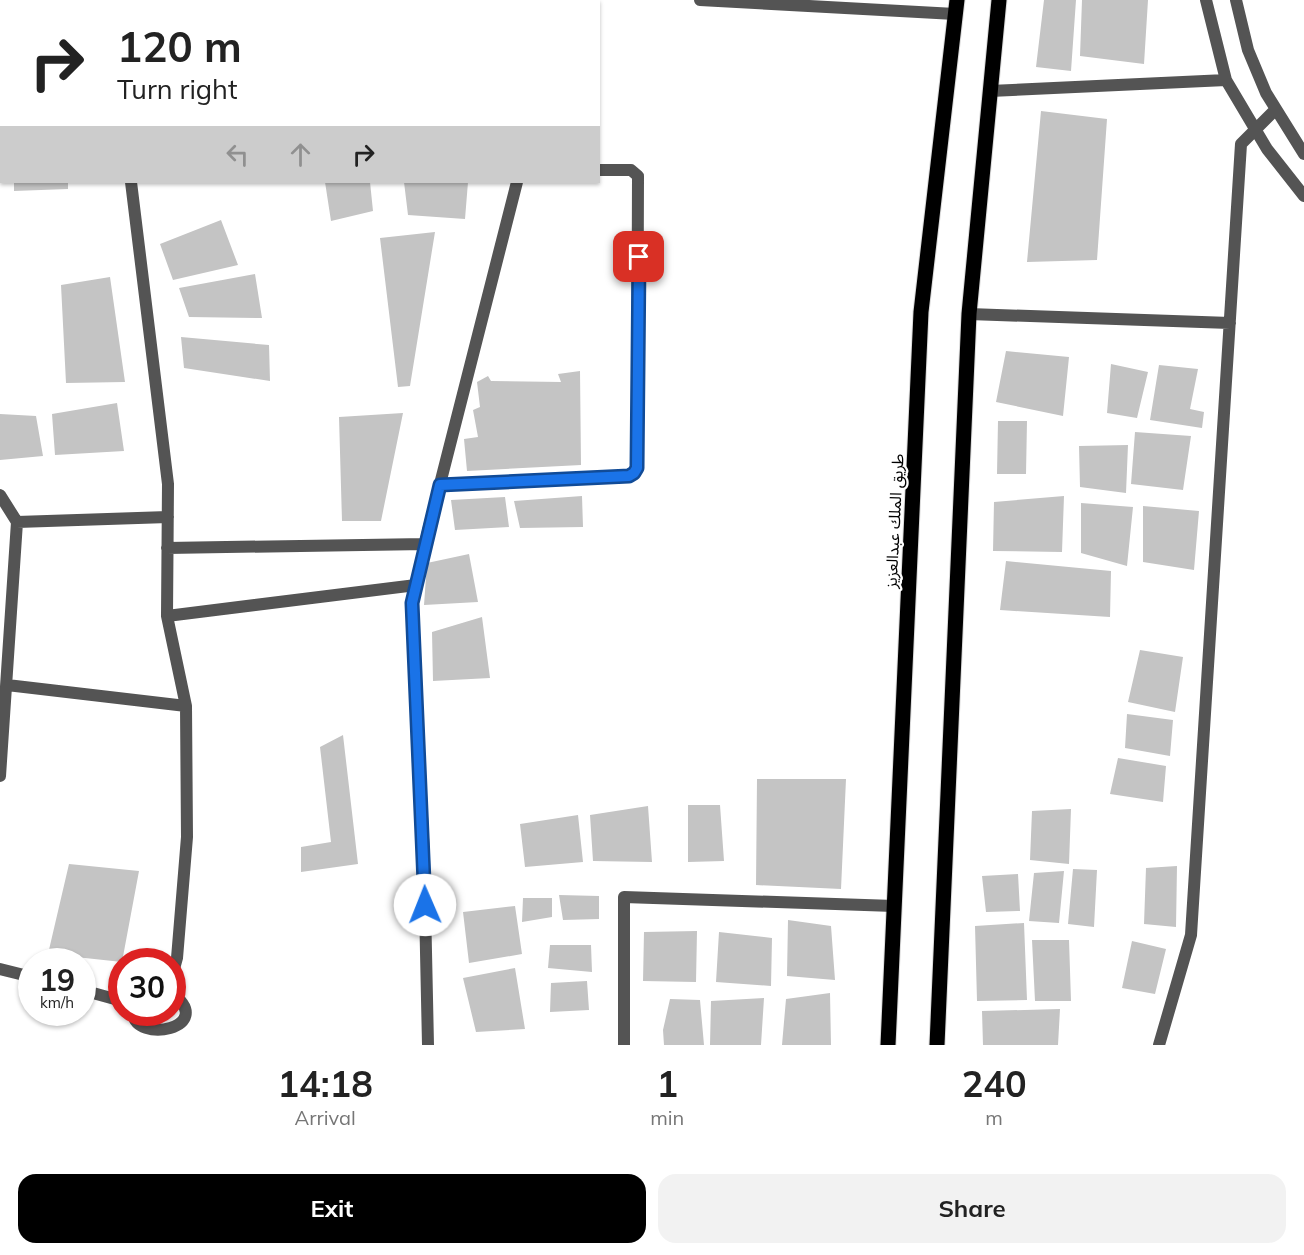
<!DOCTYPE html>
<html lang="en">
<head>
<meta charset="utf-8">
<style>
	body { margin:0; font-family:Mulish,"Noto Sans Arabic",sans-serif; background:#f2f2f2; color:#222; height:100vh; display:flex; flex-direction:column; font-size:22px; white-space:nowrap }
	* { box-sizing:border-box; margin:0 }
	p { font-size:20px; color:#767676 }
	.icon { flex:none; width:33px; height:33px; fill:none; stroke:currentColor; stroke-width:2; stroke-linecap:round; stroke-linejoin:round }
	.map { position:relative; height:1045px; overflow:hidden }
	.side { display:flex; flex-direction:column; background:#fff; flex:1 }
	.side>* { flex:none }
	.banner { position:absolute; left:0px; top:0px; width:600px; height:183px; box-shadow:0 2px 4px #0004; background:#fff; color:#222; overflow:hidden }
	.speed { position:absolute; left:18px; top:948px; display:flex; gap:12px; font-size:30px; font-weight:700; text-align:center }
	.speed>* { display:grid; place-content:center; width:78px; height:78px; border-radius:50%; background:#fff; box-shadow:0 2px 4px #0004; line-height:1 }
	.speed small { font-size:15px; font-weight:400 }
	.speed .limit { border:9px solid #d22; background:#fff; color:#111 }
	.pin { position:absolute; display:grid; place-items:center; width:51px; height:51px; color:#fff; margin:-26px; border-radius:12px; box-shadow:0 3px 9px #0006 }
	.me { position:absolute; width:66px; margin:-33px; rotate:359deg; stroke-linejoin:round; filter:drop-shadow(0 0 4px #0008) }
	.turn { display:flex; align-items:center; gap:21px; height:126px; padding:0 18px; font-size:27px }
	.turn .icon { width:78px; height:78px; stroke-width:2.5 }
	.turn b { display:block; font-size:42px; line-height:51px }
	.lanes { display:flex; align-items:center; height:57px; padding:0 18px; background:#0003; justify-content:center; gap:30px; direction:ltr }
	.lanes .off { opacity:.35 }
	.eta { display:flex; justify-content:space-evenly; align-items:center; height:102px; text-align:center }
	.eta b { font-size:36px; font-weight:700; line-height:42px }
	.cta { display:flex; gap:12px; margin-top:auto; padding:12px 18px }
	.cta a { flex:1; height:69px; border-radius:18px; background:#000; color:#fff; font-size:24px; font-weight:700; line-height:69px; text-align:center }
	.cta a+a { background:#f2f2f2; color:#222 }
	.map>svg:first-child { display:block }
	.building { fill:#c4c4c4 }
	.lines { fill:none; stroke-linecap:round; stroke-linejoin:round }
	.primary-casing { stroke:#dbdbdb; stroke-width:17 }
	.minor { stroke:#545454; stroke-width:12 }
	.primary { stroke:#000; stroke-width:15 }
	.route-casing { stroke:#114b97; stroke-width:15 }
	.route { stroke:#1a73e8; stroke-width:10 }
	.labels { text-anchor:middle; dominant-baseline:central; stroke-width:4.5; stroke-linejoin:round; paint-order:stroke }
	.street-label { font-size:16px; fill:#000; stroke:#fff }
</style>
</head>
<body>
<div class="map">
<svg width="1304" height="1045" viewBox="0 0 1304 1045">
	<rect width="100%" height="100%" fill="#fff"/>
	<!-- building -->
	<path class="building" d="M1044,0H1076L1071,71L1036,67Z
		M1082,0H1148L1144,64L1080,56Z
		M1041,111L1107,119L1097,260L1027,262Z
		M14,182H68V189L14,191Z
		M325,182H370L373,211L331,221Z
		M404,182H468L465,219L408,215Z
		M221,220L238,265L173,280L160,244Z
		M435,232L410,386L398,387L380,238Z
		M255,274L262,318L189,317L179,288Z
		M110,277L125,382L66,383L61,285Z
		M181,337L269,345L270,381L184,368Z
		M1006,351L1069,357L1063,416L996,402Z
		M1111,364L1148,372L1137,418L1107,413Z
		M1159,365L1198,369L1190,409L1204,412L1202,428L1150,420Z
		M580,371L581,465L467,471L464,439L478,437L473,410L480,407L477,382L488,376L491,381L561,382L558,374Z
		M117,403L124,451L55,455L52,414Z
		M403,413L381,521H342L339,417Z
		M0,414L36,416L43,456L0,460Z
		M998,421H1027L1026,474H997Z
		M1135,432L1191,436L1183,490L1131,484Z
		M1128,445L1126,493L1080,487L1079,446Z
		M582,496L583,527L520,528L514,501Z
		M1064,496L1062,552L993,551L994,502Z
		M505,497L509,527L455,530L451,500Z
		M1081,503L1133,507L1127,566L1081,553Z
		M1143,506L1199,511L1194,570L1143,562Z
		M469,554L478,602L424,605L427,563Z
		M1006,561L1111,571L1110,617L1000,610Z
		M482,617L490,678L433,681L432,632Z
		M1140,650L1183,657L1175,712L1128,702Z
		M1127,714L1173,720L1170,756L1125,748Z
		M343,735L358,864L301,872V847L331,842L320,747Z
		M1118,758L1166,766L1163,802L1110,794Z
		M757,779H846L841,889L756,885Z
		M688,805H720L724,861L688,862Z
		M648,806L652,862L593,861L590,815Z
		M1071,809L1069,864L1030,860L1032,811Z
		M578,815L583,862L525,867L520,824Z
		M69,864L139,871L122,962L48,954Z
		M1177,866L1176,927L1144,924L1146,868Z
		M1073,869L1097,870L1094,927L1068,924Z
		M1064,871L1059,923L1029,921L1034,873Z
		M1018,874L1020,911L986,912L982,876Z
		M559,895L599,896V919L563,920Z
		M523,898H552V917L522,922Z
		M515,906L522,954L469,963L463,912Z
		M788,920L831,926L835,980L787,976Z
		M1024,923L1027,1000L977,1001L975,926Z
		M697,931L696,982L643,981L644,932Z
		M719,932L772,938L771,986L716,982Z
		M1032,940H1069L1071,1001H1035Z
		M1132,941L1166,949L1155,994L1122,988Z
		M550,945H591L592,972L548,968Z
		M515,968L525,1029L476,1032L463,978Z
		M587,981L589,1010L550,1012L551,983Z
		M830,993L831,1045H782L786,999Z
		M764,998L761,1045H710L711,1001Z
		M670,999L700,1000L704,1045H664L663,1030Z
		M1060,1009L1058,1045H983L982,1011Z"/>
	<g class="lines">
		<defs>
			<path id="primary" d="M888,1045L921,312L957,0
				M937,1045L969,314L999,0"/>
		</defs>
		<!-- primary casing -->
		<use href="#primary" class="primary-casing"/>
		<!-- minor -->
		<path class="minor" d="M99,0V2
			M700,0L955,14
			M1206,0L1226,80L1267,149L1304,196
			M1236,0L1248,50L1266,93L1304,154
			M277,2L280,0
			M531,2V0
			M558,2V0
			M0,78H2
			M990,91L1226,80
			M131,182L168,484L167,616L186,706L187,837L177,958L172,976
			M969,314L1230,323
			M440,485L629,476L634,473L637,468L638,176L631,170H598
			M0,495L17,522
			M167,548L425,544
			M167,616L416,585
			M7,685L186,706
			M0,776L17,522L168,517
			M0,969L32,977
			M82,990L122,1001
			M133,1012C134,1045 218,1028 172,993
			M428,1045L424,859L412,603L428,531L517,182
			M624,1045V897L894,906
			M1159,1045L1191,935L1241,144L1276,109"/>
		<!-- primary -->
		<use href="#primary" class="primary"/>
	</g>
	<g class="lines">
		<defs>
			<path id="route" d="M425,905L412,603L440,485L629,476L634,473L637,468L639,257"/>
		</defs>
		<!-- route casing -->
		<use href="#route" class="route-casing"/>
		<!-- route -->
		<use href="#route" class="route"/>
	</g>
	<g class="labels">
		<!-- street labels -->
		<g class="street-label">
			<text transform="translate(894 521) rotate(-87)">طريق الملك عبدالعزيز</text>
		</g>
	</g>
</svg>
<div class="speed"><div>19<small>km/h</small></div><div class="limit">30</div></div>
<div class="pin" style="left:639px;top:257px;background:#d93025"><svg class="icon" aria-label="arrive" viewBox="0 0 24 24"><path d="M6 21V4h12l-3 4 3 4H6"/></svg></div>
<svg class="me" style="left:425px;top:905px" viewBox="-20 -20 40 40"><circle r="19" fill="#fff"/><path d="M0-13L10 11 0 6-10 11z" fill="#1a73e8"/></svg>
<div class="banner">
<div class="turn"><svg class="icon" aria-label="right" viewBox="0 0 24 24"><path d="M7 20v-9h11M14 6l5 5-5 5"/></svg><div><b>120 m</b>Turn right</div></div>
<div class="lanes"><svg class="icon off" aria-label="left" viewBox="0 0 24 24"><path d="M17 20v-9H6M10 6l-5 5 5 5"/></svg><svg class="icon off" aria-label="ahead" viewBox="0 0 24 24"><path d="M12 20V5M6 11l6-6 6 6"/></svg><svg class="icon" aria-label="right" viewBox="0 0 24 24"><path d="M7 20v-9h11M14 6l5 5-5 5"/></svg></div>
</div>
</div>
<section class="side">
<div class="eta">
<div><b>14:18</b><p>Arrival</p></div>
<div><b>1</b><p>min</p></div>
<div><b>240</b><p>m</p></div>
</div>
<div class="cta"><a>Exit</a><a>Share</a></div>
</section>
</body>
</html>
